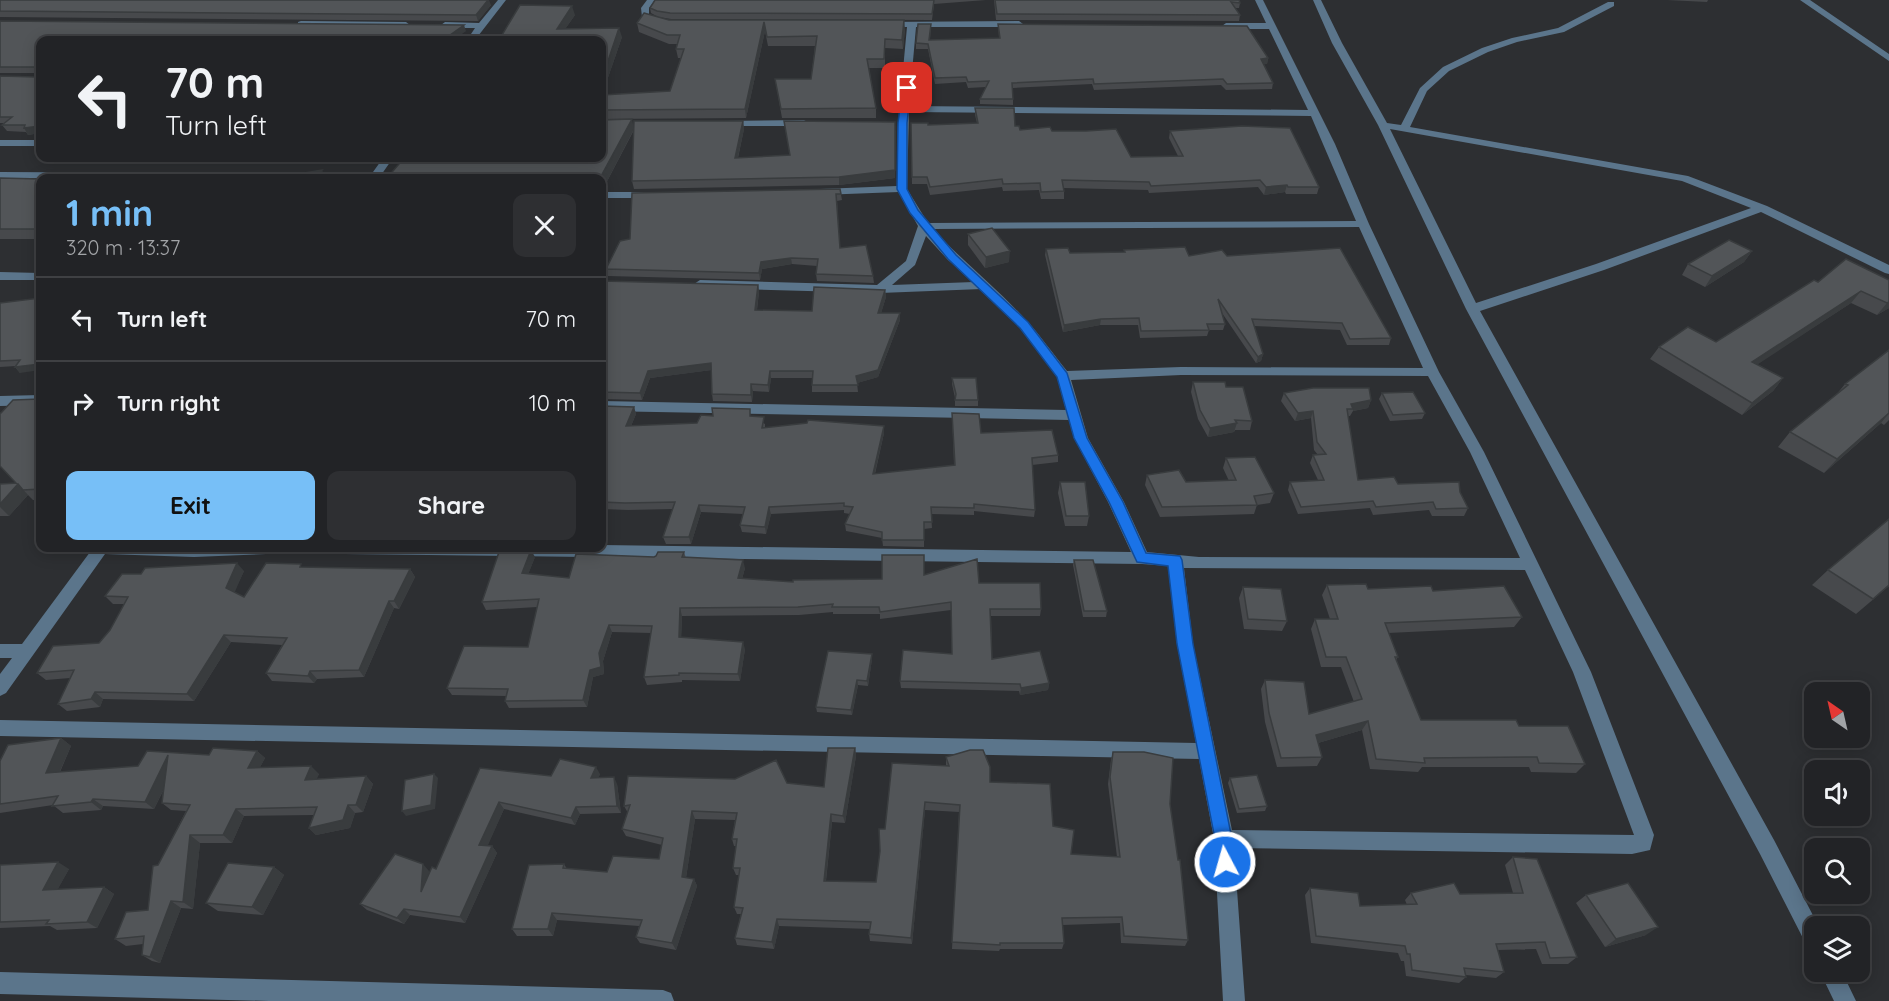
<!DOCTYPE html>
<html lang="en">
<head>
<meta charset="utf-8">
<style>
	body { margin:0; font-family:Quicksand,sans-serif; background:#2e2f32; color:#f1f3f6; height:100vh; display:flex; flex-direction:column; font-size:22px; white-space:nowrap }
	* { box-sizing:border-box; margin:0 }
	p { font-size:20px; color:#a2a4a7 }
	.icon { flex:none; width:33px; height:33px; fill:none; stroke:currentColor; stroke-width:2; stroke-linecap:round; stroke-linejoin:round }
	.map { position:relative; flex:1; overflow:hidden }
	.panel { position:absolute; left:36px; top:174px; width:570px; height:378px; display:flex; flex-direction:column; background:#222326; border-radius:12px; box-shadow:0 3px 15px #0003,0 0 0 2px #3f4043 }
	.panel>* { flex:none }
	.banner { position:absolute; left:36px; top:36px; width:570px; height:126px; border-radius:12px; box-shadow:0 3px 15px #0003,0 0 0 2px #3f4043; background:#222326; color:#f1f3f6; overflow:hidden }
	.needle { width:39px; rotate:326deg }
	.tools { position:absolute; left:1804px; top:682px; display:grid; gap:12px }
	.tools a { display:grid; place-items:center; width:66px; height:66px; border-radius:12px; background:#222326; box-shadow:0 3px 15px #0003,0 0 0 2px #3f4043; font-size:30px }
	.pin { position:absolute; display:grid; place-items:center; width:51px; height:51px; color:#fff; margin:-26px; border-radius:12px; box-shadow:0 3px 9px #0006 }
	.me { position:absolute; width:66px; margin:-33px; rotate:354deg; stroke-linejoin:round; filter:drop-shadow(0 0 4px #0008) }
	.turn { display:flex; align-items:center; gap:21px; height:126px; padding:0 30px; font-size:27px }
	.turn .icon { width:78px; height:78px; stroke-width:2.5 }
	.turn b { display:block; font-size:42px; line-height:51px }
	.round { display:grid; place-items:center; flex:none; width:63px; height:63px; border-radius:12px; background:#2e2f32 }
	.head { display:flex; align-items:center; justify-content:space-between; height:102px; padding:0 30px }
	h1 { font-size:36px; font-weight:700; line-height:45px; color:#77bff7 }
	.cta { display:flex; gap:12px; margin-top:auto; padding:12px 30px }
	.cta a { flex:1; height:69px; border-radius:12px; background:#77bff7; color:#111; font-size:24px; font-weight:700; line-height:69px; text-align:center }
	.cta a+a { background:#2e2f32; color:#f1f3f6 }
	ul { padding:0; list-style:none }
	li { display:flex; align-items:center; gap:18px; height:84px; padding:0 30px; border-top:2px solid #3f4043 }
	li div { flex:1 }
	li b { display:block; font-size:22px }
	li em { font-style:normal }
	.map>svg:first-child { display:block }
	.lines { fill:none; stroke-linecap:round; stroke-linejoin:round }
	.minor { fill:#5b758b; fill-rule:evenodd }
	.wall { fill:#47494c }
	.shaded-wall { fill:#393c3e }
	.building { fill:#525558; stroke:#393c3e; stroke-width:1.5 }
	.route { fill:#1a73e8; stroke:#114b97; stroke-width:1.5 }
</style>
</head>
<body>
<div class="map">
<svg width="1889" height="1001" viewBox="0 0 1889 1001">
	<rect width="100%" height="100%" fill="#2d2f32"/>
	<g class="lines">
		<!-- minor -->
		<path class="minor" d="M498,0H506L475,40H467L475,28H445L441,25L445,22L479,23Z
			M647,0H655L649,8V14L666,21V25L651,23L642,17L641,8Z
			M1255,0H1263L1335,144L1369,224L1439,372L1484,452L1591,672L1654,835L1650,850L1632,854L1234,848L1245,1001H1223L1214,839L1199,759L0,736V720L1196,743L1177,644L1168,566L1142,564L345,554L339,552L337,548H602V545L1131,552L1108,502L1074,438L1069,420L602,411V401L1066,410L1057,377L1020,328L982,289L880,293L700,288L694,284L700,280L877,285L906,261L918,226L899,192L820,195L815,192L820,189L897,186L898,123L907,27H884L880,24L881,22L1019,21L1023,24L1019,27H916L909,106L1308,110L1269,29H1226L1222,26L1226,23H1266ZM909,112L1311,116L1356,221L928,223L907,189ZM1359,227L1423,368L1181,367L1067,371C1053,354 1041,336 1026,320C997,288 963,262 933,229ZM926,236L948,260L974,282L892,285L915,265ZM1181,375L1428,376L1470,452L1520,558L1199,557L1147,552L1124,502L1088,438L1071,380ZM1184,568L1525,570L1573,672L1634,835L1232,830L1193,644Z
			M1313,0H1321L1342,43L1387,123L1401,125L1420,88L1443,67L1482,48L1512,38L1558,28L1608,2H1614V6L1564,32L1517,42L1488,52L1449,71L1427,91L1410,127L1688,176L1767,206L1889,265V274L1885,273L1761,212L1604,270L1480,311L1774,840L1819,927H1815V951L1808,948L1760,854L1466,309L1378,125L1332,43ZM1390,129L1682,181L1751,208L1596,264L1476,303Z
			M1800,0H1810L1889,54V61Z
			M301,21L406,22L410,25L406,28L298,26V22Z
			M723,121L804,120L809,123L804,126H719V122Z
			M0,140H40V146H0Z
			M383,158H393L379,178H211L209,176L214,173L373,172Z
			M0,172L187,173L192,176L190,178H0Z
			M602,192H652L658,195L652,198H602Z
			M0,272L40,273V280H0Z
			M40,395V405L0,406V396Z
			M93,548H274L272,552L266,554L194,557L105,554L6,693L0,696V674L12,658H0V644H22Z
			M0,972L663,990L671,993L674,1001H269L0,994Z
			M1820,972H1842L1856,1001H1834Z"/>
	</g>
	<!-- wall -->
	<path class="wall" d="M0,0L491,5L478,21L0,17Z
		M655,0H986L934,4L932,20L671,19L658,17L651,13L650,8Z
		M994,0H1239L1240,3L1239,8H1235L1240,15L1239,21L996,20Z
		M1667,0H1708L1707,2Z
		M575,15L565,29L622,37L602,95L670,91L681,58H678L676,49L677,44H669L639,32L637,23L669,20L905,29L903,49L885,48V68H869L876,108V118H782L775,79H811L815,46H768L765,31L746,118L602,119V40H499Z
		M0,21L466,31L40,133L28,135L26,132L7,131L2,125L4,123H0V76L36,77L37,73H0Z
		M931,24L930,40L999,38L998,24L1268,58L1267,64H1263L1273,83L1272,89L1226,90L1221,85L1094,90L1092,84L1013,88V105L980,104V99L986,87L968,88L966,82L935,84L928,49H916V43Z
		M975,108L1015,126L1020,130L1052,131L1131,157L1178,156L1169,138L1170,131L1319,187L1317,194H1286L1285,192L1264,195L1258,187L1149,193L1148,190L1064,188V199H1041L1039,190L1003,191L1002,187L930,195L927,184H912L911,123L928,125L977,123L975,115Z
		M743,121L744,129L738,158L790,155L784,121L895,178L839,185L634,189L632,181L634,130L602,191V158L634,128Z
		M0,178L40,179V239H0Z
		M840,189L842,200L837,201L840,248L873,276L874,283L817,281L816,274L817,266L792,264L762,269L760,280L608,276L606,269Z
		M968,234L1009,262L985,268L968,245Z
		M1046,249L1070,253L1124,252V250L1189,256H1227L1391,338L1389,345H1347L1340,330L1254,326L1263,354L1261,361L1256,363L1222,313L1225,324L1223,330H1209L1207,336L1140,338L1138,325H1100L1063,332L1045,255Z
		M1752,251L1744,262L1705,287L1682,275L1688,264Z
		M1889,280V308L1877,315L1851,303L1757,364L1783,378L1773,391L1742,415L1650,359L1659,347L1716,342L1818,282Z
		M602,281L758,285L759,292L757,310L812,311L885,290L886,297L881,313H900V320L878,377L857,383L858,392H812V378H771L769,392L753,391L752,402L713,401L712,394L711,370L650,378L642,400L602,399Z
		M40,298L20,373L15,367L16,366L0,367V303Z
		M1889,350V420L1884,425L1881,423L1824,473L1778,447L1790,432L1836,395L1845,384Z
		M952,378L978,400V406H955V398L952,384Z
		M1193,382L1226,387L1252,421L1250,430H1235L1234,432L1208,437L1198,419L1191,392Z
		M1284,393L1371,400L1368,408L1353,411L1350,416H1348L1358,480L1460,492L1468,508L1464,516H1432L1429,510L1373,515L1370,508L1298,514L1288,490L1290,482L1318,480L1310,463L1313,455H1318L1314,450L1311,418L1295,421L1281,401Z
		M1382,393L1425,413L1422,419L1390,421L1379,399Z
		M40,399V500H33L28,495L9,516H0V484L16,483Z
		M602,406L634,407L636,414L631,426L697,423L713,416H752L765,424V428L884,426V433L875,474L954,465L952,413L981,433L1058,455V462L1032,465L1035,510L1034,517L974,511V515L931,514L932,528L924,529V547L883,546L882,538L846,531L845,524L850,514L844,513V510L771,514L766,534L742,532L740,525L743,514L701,512L691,544H666L663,537L673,509L628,510L602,509Z
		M1226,458L1274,493L1270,503L1257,505L1254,514L1160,517L1145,485L1147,475L1186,482L1229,481L1223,468Z
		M1060,482L1089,516L1087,526H1065L1058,493Z
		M684,552L686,558L745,568L742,579L793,582L882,579L924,575L979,583L1041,609L1040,616H991L992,659L1049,683L1048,690L1020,695L1019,691L901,688L900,681L952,654L951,610L880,619V614H833V612L799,615L682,616L681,638L745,649L740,681L682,680V682L647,685L644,677L651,633L612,632L603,661L604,674L593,677L587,707L509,708L505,701L506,696L452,695L447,688L528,647L537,607L486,610L482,602L535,557L528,574L569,578L654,557Z
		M1074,560L1107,611L1106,617H1083L1073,565Z
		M303,567L410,569L415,577L399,609L394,608L364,677L317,679L314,683L272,681L266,673L282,645L231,642L194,701L103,699L100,707L67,711L58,704L70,678L46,680L37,673L99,643L110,630L124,604H113L105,596L141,574L244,571L234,592L244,597Z
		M1828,570L1889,586L1856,614L1812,585Z
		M1327,585L1368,589L1433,591L1522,617L1514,627L1388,633L1398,657L1396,660L1421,720L1519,726L1585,764L1576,773L1531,772L1529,767H1422L1418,772L1370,769L1362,730L1318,743L1322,757L1317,766L1277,767L1265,722L1261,689L1265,680L1309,714L1354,702L1341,667H1321L1311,629L1315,619H1330L1322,595Z
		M1243,587L1287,621L1282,631L1244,629L1239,598Z
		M872,659L868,686L858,685L852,715L817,712L816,707Z
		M61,738L71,746L60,772L138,766L209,755L257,751L265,758L260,767L319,774L316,779L366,776L373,784L363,812L355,813L350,828L316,835L309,828L314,815L244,816L232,843H200L193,909L181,908L160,963L152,961L142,955L143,944L126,946L115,939L148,910L158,865L186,811L171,810L162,803L163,791L154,809L103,806L101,810L63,813L53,805L0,813V761Z
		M855,748L856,756L845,823L832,822L826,881L876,882L885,829L946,766V757L990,782L1053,826L1071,854L1117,857L1108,784L1111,760L1113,752L1170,804L1188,940L1185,946L1121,943L1120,923L1063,925L1064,943L1062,949H1000L999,951L952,949L959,812L925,810L912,944L870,941L869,934L870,929L779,926L774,949L737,945L735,938L741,914H737L734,907L739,875H736L733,868L736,846H734L732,839L735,820L695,819L686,878L694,879L697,886L676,950L640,943L636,937L639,926L557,920L553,936H517L512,929L564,864L567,869L607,872L659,859L662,845L626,836L622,829L628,813L624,806L787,783L824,787Z
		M480,768L551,776L600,774L598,778L617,784L621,813L580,814L575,825L504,809L487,846H492L497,853L465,923L410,915L404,924L367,910L360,904L429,871V874L436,869Z
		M1230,778L1267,806L1265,811L1237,813L1228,783Z
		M1513,857L1577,957L1568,964H1542L1536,949L1498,950L1504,972L1496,978L1466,975V977L1459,983L1406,976L1404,961H1401L1398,953L1311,943L1305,895L1310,888L1360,906L1407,905L1405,900L1411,893L1460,894L1513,893L1505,865Z
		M0,865L69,869L57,890L104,887L114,894L97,928L57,930L50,926L0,928Z
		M274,867L284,875L263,915L218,911L206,903Z
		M1586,895L1646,935L1605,947L1576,903Z"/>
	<!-- shaded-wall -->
	<path class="shaded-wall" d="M488,0H489L491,5L478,21L476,15Z
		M572,6L575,15L559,38L557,29Z
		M904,20L905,29L903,49L902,40Z
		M764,22L765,31L746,118L745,109Z
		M464,25L466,31L454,40H443Z
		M619,28L622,37L602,95V79Z
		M1268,58L1267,64L1259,65L1261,59Z
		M632,119L634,129L602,191V178H600Z
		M743,121L744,129L736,166L735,158Z
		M40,126V133L28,135L24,128Z
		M896,130L895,178L839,185V177Z
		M322,170L326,178H315Z
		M1287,185L1285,192L1264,195L1266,187Z
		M1010,251L1009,262L985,268L986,257Z
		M1752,251L1744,262L1705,287L1712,276Z
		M791,258L792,264L762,269L760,280L759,273L761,262Z
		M758,285L759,292L756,317L755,310Z
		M885,290L886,297L879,320L878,313Z
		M1861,291L1851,303L1743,374L1752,362Z
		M1889,302V308L1877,315L1887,303Z
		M900,313V320L878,377L857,383L856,376Z
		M1101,319L1100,325L1063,332L1064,325Z
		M1263,354L1261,361L1256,363L1258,357Z
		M711,363L712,370L650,378L642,400L640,393L648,371Z
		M40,364V370L20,373L15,367Z
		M770,371L771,378L769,392L768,385Z
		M1783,378L1773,391L1742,415L1752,403Z
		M751,384L753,391L752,402L751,395Z
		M1371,400L1368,408L1353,411V409L1351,404Z
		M634,407L636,414L628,433L626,426Z
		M1313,411L1311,418L1295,421L1298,413Z
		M1889,413L1881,423L1824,473L1837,459Z
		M1237,423L1234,432L1208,437L1210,428Z
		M884,426V433L873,481V474Z
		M18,484L28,495L9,516L0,507V504Z
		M699,505L701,512L691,544L689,537Z
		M769,507L771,514L766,534L765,527Z
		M531,550L535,557L526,580L522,573Z
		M743,560L745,568L740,586L738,578Z
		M237,563L244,571L233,596L226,588Z
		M410,569L415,577L399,609L394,601Z
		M389,601L394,608L364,677L359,670Z
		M680,608L682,616L681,645L679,637Z
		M609,625L612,632L603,661L604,674L593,677L587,707L583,700L590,670L599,653Z
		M224,635L231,642L194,701L187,694Z
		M743,642L745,649L740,681L738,674Z
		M872,654V659L868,686L867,681Z
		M310,671L317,679L314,683L308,676Z
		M857,680L858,685L852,715L851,710Z
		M1049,683L1048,690L1020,695L1021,688Z
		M95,692L103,699L100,707L91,699Z
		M1368,721L1362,730L1311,745L1316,735Z
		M61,738L71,746L56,780L46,773Z
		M855,748L856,756L845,823L843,816Z
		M257,751L265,758L256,775L248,768Z
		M168,755L177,762L154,809L145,802Z
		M311,766L319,774L313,788L305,780Z
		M596,767L600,774L595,785L591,778Z
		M434,774L438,778L435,809L406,816L402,811Z
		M366,776L373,784L363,812L356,805Z
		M614,777L617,784L621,813L617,806Z
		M93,799L103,806L101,810L91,802Z
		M499,802L504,809L485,852L479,845Z
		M925,802V810L912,944L911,938Z
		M348,805L355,813L350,828L316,835L309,828Z
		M576,807L580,814L575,825L571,818Z
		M236,809L244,816L232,843L223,835Z
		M692,811L695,819L685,884L682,877Z
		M831,814L832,822L825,888L824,881Z
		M190,835L200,843L193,909L183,902Z
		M492,846L497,853L465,923L460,917Z
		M58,862L69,869L54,896L43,890Z
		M423,864L429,871L427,898L421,892Z
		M274,867L284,875L263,915L252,907Z
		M694,879L697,886L676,950L672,943Z
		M104,887L114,894L97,928L87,922Z
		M171,901L181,908L160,963L150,957Z
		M404,909L410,915L404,924L397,918Z
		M552,913L557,920L553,936L548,929Z
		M777,919L779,926L774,949L772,942Z
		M1658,927L1646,935L1605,947L1616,939Z"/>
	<!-- building -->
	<path class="building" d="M0,0H488L476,15L0,11Z
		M655,0H934L932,14L670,13L657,11L650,8Z
		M995,0H1239L1240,3L1231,2L1240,15L997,14Z
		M520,5L572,6L557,29L619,28L602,79V40H499Z
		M644,13L669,20H904L902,40L885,39L884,59H867L876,108L781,109L775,79H811L817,36L767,37L764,22L745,109L602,110V95L670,91L684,49H676L680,35H667L637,23Z
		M0,21L464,25L443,40H40V126L24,128L25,125H2L12,117H0V76L36,77L38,69L36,67H0Z
		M918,24H931L929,40L1000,38L998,24L1247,26L1268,58L1261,59L1273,83L1227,84L1223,79L1094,84L1093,79L1012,83L1013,99H980L989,81L968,82L966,77L935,78L928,44L916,43Z
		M975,108H1014L1015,126H1019L1020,130L1050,127L1052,131H1086L1116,129L1131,157L1183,156L1170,131L1242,126L1290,128L1319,187H1288L1287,185L1266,187L1260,180L1151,186L1149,182L1062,180L1064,191L1041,192L1040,183L1003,184L1002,179L930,187L927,177H912L911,123H928V125L978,123Z
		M632,119L600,178H387L404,158H602V120Z
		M634,121H743L735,158L790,155L784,121L895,122V170L839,177L632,181Z
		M322,170L315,178H97H165L170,173L274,178Z
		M0,178L40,179V229H0Z
		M840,189L841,194H836L840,248L866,245L873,276L816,274L818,259L791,258L761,262L759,273L606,269L620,241L630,239L632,193Z
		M992,228L1010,251L986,257L968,234Z
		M1729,240L1752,251L1712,276L1688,264Z
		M1185,247L1189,256L1222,250L1227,256L1340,248L1391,338L1350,339L1342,323L1252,319L1263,354L1258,357L1218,299L1225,324H1207L1209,330L1141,331L1139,318L1101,319L1064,325L1046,249L1068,248L1070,253L1125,252L1124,250Z
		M1846,259L1889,280V302L1887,303L1861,291L1752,362L1783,378L1752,403L1659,347L1688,327L1716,342L1814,280L1818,282Z
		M602,281L758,285L755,310L812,311L814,287L885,290L878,313H900L878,370L856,376L858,385H812L813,371H770L768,385L751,384V395L712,394L711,363L648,371L640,393L602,392Z
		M40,298V364L15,367L20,360L0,361V303Z
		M1889,350V413L1837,459L1790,432L1848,385L1845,384Z
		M952,378H976L978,400H955L956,394Z
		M1193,382H1225L1226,387H1243L1252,421L1235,420L1237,423L1210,428L1200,410Z
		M1313,388H1369L1371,400L1351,404L1353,409H1347L1358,480L1394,477L1398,484L1459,482L1460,492L1468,508L1436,509L1433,502L1376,507L1373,501L1301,507L1290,482L1324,480L1313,455L1326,454L1317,442L1313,411L1298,413L1284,393Z
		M1413,392L1425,413L1393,415L1382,393Z
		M40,399V489L23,490L18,484L0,504V484L16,483L0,466V413H1L13,400Z
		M602,406L634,407L626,426L697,423L701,415L713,416L712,408L750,409V416L764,417L762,428L807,423L808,420L884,426L873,474L955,465L952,413L979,414L981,433L1052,430L1058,455L1032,458L1035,510L974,504V508L931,507L932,522H924V540H882V532L845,524L853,507L844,506V503L769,507L765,527L740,525L745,507L699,505L689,537H663L675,502L625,503L602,502Z
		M1255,457L1274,493L1254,496L1257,505L1162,507L1147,475L1179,470L1186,482L1236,480L1226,458Z
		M1060,482H1085L1089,516H1066Z
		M1889,519V585L1873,599L1828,570Z
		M500,549L531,550L522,573L569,578L576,554L654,557L656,556L658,552H684L682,557L743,560L738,578L793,582V580L882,579V555H924V575L977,559L979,583H1040L1041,609H990L992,659L1040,651L1049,683L1021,688L1020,684L900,681L903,650L952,654L951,602L880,612L879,607H832L833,604L798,607L680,608L679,637L743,642L738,674L679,673V675L644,677L652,626L609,625L599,653L601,667L590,670L583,700L505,701L508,689L447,688L464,646L528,647L539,599L482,602Z
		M1074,560H1093L1107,611H1084Z
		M237,563L226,588L244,597L266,563L301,564L300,567L410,569L394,601H389L359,670L310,671L308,676L266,673L287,638L224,635L187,694L95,692L91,699L58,704L74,670L37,673L53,646L99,643L110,630L128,597L105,596L122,574H141L145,568Z
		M1366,584L1368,589L1431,586L1433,591L1504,586L1522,617L1385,623L1398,657H1395L1421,720H1516L1519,726H1568L1585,764L1539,763L1537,757L1424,758L1425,763L1376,759L1368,721L1316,735L1322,757L1281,758L1269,713L1265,680L1304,682L1309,714L1362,699L1346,657H1326L1315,619H1338L1327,585Z
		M1243,587L1281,589L1287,621L1248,619Z
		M828,651L872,654L867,681L857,680L851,710L816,707Z
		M61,738L46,773L138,766L147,751L209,755L213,748L257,751L248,768L311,766L305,780L366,776L356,805H348L343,820L309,828L317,807L236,809L223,835H190L183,902L171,901L150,957L142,955L144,936L115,939L126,912L148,910L153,866L158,865L190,805L162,803L168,755L145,802L93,799L91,802L52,806L58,796L0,804V761L8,745Z
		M828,748H855L843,816L831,814L824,881L876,882L880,851L879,829H885L892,763L949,766L946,757L970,750H983L990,767V782L1050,784L1053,826L1074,830L1071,854L1120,857L1110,777L1113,752H1144L1173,758L1170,804L1178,860H1180L1188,940L1124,936L1122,917L1062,918L1064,943H1000V945L952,942L960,805L925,802L911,938L869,934L871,922L777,919L772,942L735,938L743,908L734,907L740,868H733L737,839H732L737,813L692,811L682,877L694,879L672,943L636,937L642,920L552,913L548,929H512L529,865L564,864L563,868L607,872L613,856L659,859L663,838L622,829L630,805L624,806L628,776L735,779L776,760L787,783L824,787Z
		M560,759L596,767L591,778L614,777L617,806L576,807L571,818L499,802L479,845L492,846L460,917L404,909L397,918L360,904L395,854L423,864L421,892L432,867L436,869L480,768L551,776Z
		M434,774L431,805L402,811L405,780Z
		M1257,775L1267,806L1239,809L1230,778Z
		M1513,857L1537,859L1577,957L1550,958L1545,942L1496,944L1504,972L1464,968L1466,977L1412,970L1410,954H1407L1405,946L1316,936L1310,888L1358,893L1360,906L1417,904L1411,893L1454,883L1460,894L1523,893Z
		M58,862L43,890L104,887L87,922L46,924L49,920L0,922V865Z
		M228,863L274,867L252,907L206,903Z
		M1628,883L1658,927L1616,939L1586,895Z"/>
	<!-- route -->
	<path class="route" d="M907,85L911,88L907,123V189L918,210L956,255L1028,322L1067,373L1087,438L1123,502L1146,553L1180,556L1182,560L1193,644L1232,839L1234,862L1231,868L1225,871L1219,868L1215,839L1177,644L1168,566L1137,562L1109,502L1074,438L1057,377L1020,328L948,259L910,213L897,189L898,123L902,88Z"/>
</svg>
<div class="tools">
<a><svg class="needle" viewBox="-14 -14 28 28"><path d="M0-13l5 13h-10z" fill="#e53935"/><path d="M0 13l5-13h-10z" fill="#a2a4a7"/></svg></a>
<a><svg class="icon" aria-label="sound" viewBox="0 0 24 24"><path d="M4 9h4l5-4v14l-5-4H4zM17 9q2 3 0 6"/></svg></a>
<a><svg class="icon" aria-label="search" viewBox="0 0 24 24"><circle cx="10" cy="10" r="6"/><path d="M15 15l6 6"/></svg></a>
<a><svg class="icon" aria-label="layers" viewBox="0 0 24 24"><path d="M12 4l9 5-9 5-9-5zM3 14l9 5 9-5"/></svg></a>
</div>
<div class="pin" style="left:907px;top:88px;background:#d93025"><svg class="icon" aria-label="arrive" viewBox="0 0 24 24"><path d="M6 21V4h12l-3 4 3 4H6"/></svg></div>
<svg class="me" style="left:1225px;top:862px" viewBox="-20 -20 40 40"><circle r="17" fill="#1a73e8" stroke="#fff" stroke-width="3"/><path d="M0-11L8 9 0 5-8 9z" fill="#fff"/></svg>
<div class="banner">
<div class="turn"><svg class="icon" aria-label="left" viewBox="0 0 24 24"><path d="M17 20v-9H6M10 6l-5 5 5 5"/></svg><div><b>70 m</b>Turn left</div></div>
</div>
<section class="panel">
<div class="head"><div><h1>1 min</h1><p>320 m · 13:37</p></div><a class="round"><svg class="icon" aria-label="close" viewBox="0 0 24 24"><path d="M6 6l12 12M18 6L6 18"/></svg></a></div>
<ul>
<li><svg class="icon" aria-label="left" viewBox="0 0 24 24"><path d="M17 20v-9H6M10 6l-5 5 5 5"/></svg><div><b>Turn left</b></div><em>70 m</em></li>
<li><svg class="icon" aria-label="right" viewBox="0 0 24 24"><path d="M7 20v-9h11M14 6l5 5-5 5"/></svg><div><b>Turn right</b></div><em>10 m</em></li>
</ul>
<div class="cta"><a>Exit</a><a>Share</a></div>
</section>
</div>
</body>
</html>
